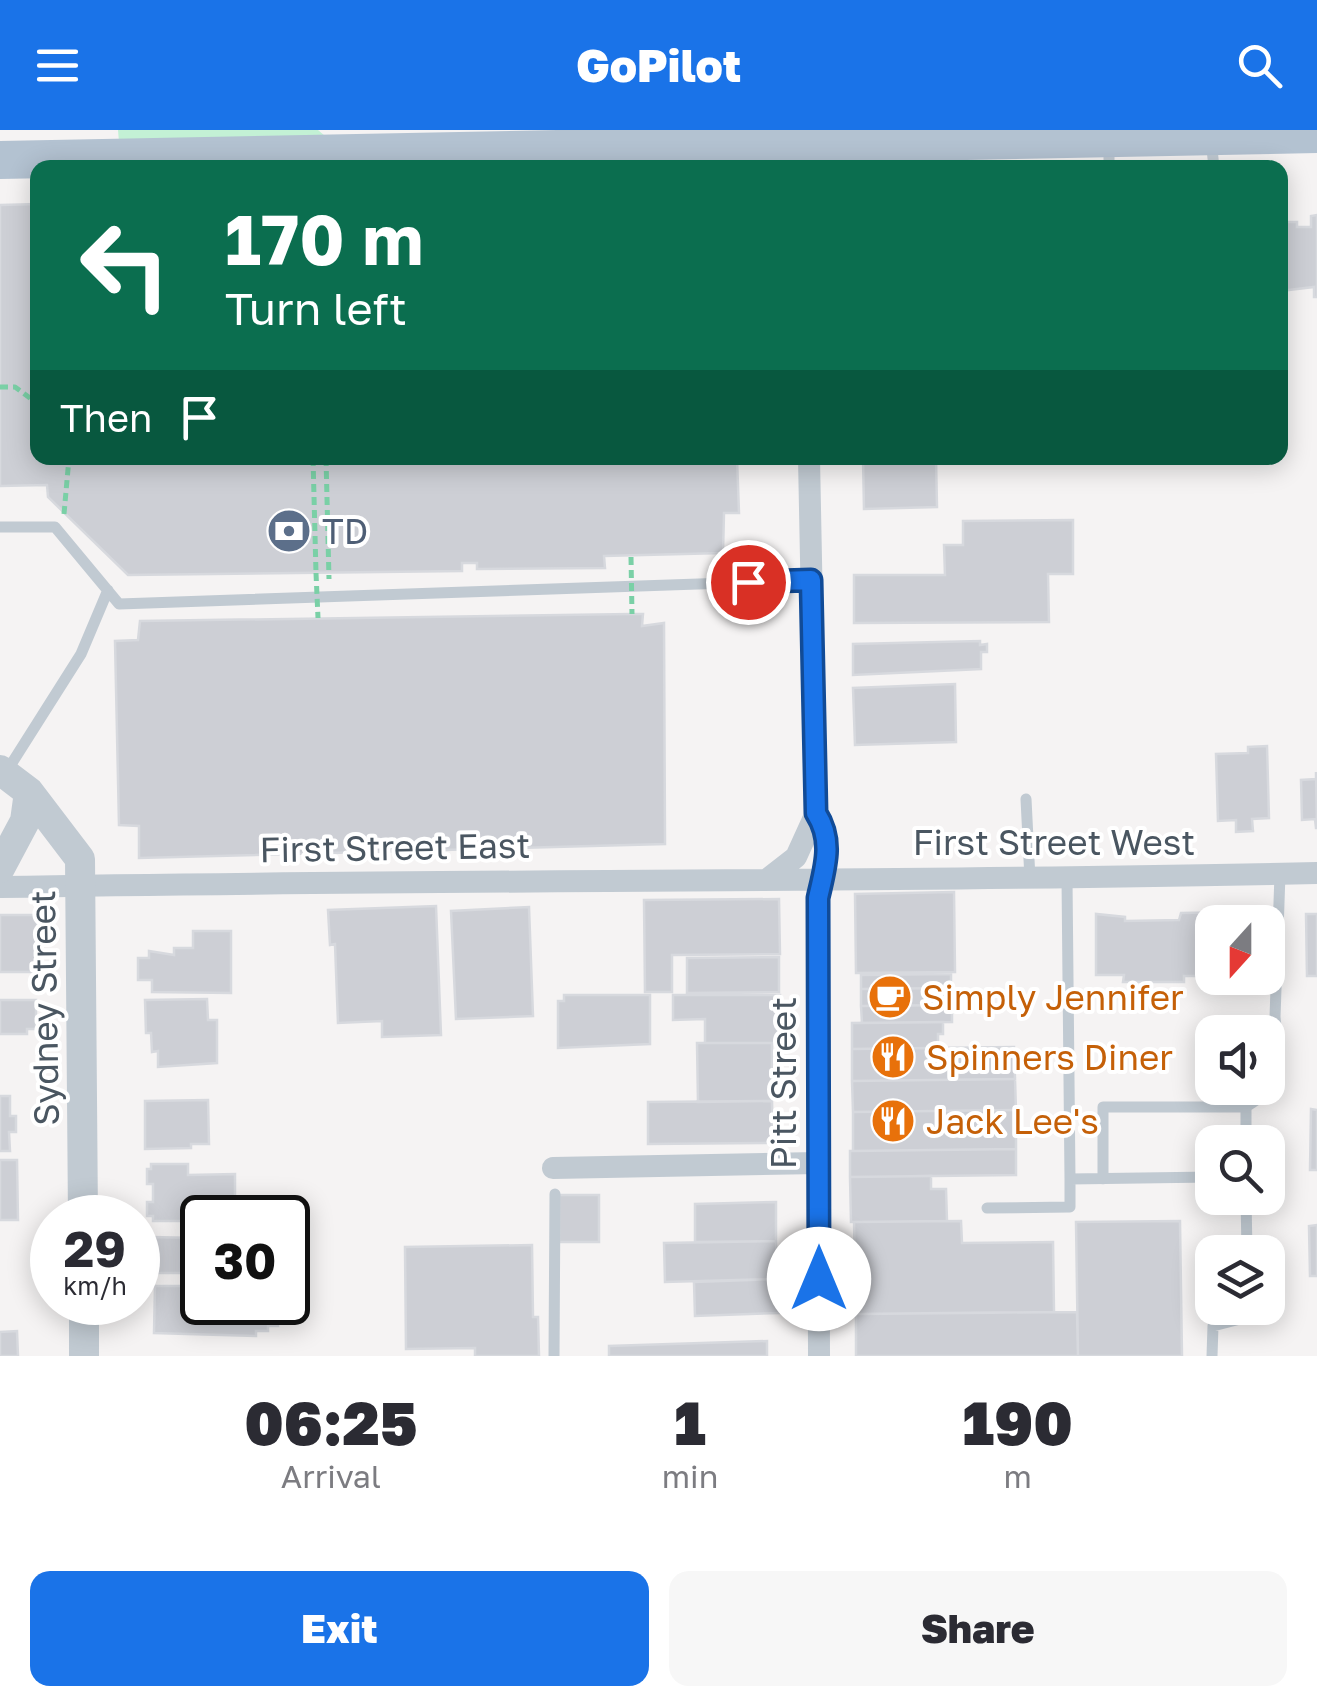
<!DOCTYPE html>
<html lang="en">
<head>
<meta charset="utf-8">
<style>
	body { margin:0; font-family:"Golos Text",sans-serif; background:#f7f7f7; color:#2b2b33; height:100vh; display:flex; flex-direction:column; font-size:38px; white-space:nowrap }
	* { box-sizing:border-box; margin:0 }
	p { font-size:32px; color:#7c7c81 }
	.icon { flex:none; width:55px; height:55px; fill:none; stroke:currentColor; stroke-width:2; stroke-linecap:round; stroke-linejoin:round }
	.map { position:relative; height:1226px; overflow:hidden }
	.panel { display:flex; flex-direction:column; background:#fff; flex:1 }
	.panel>* { flex:none }
	.top-card { position:absolute; left:30px; top:30px; width:1258px; height:305px; border-radius:20px; box-shadow:0 5px 25px #0003; background:#0b6e4f; color:#fff; overflow:hidden }
	.needle { width:65px; rotate:201deg }
	.fabs { position:absolute; left:1195px; top:775px; display:grid; gap:20px }
	.fabs a { display:grid; place-items:center; width:90px; height:90px; border-radius:20px; background:#fff; box-shadow:0 5px 25px #0003; font-size:50px }
	.speed { position:absolute; left:30px; top:1065px; display:flex; gap:20px; font-size:50px; font-weight:700; text-align:center }
	.speed>* { display:grid; place-content:center; width:130px; height:130px; border-radius:50%; background:#fff; box-shadow:0 5px 25px #0003; line-height:1 }
	.speed small { font-size:25px; font-weight:400 }
	.speed .limit { border:5px solid #111; border-radius:15px; background:#fff; color:#111 }
	.pin { position:absolute; display:grid; place-items:center; width:85px; height:85px; color:#fff; margin:-42px; border:5px solid #fff; border-radius:50%; box-shadow:0 2px 10px #0007 }
	.me { position:absolute; width:110px; margin:-55px; rotate:0deg; stroke-linejoin:round; filter:drop-shadow(0 0 8px #0008) }
	.turn { display:flex; align-items:center; gap:35px; height:210px; padding:0 30px; font-size:45px }
	.turn .icon { width:130px; height:130px; stroke-width:2.5 }
	.turn b { display:block; font-size:70px; line-height:85px }
	.then { display:flex; align-items:center; height:95px; padding:0 30px; background:#0003; gap:20px; font-size:38px }
	.eta { display:flex; justify-content:space-evenly; align-items:center; height:170px; text-align:center }
	.eta b { font-size:60px; font-weight:800; line-height:70px }
	.cta { display:flex; gap:20px; margin-top:auto; padding:20px 30px }
	.cta a { flex:1; height:115px; border-radius:20px; background:#1a73e8; color:#fff; font-size:40px; font-weight:800; line-height:115px; text-align:center }
	.cta a+a { background:#f7f7f7; color:#2b2b33 }
	header { display:flex; justify-content:space-between; align-items:center; height:130px; padding:0 30px; background:#1a73e8; color:#fff; font-size:45px; font-weight:800 }
	.map>svg:first-child { display:block }
	.green { fill:#c3f1d5 }
	.building { fill:#cdcfd5; stroke:#d7d9de; stroke-width:2.5 }
	.lines { fill:none; stroke-linecap:round; stroke-linejoin:round }
	.path { stroke:#7ad0a6; stroke-width:5; stroke-dasharray:8 5; stroke-linecap:butt }
	.service { stroke:#c1cad2; stroke-width:11 }
	.minor { stroke:#c1cad2; stroke-width:22 }
	.tertiary { stroke:#c1cad2; stroke-width:30 }
	.primary { stroke:#b3c2d1; stroke-width:38 }
	.path-bridge { stroke:#7ad0a6; stroke-width:5; stroke-dasharray:8 5; stroke-linecap:butt }
	.route-casing { stroke:#114b97; stroke-width:25 }
	.route { stroke:#1a73e8; stroke-width:18 }
	.labels { text-anchor:middle; dominant-baseline:central; stroke-width:8; stroke-linejoin:round; paint-order:stroke }
	.service-label { font-size:35px; fill:#4e5e75; stroke:#fff; text-anchor:start }
	.street-label { font-size:35px; fill:#4a5661; stroke:#fff }
	.food-label { font-size:35px; fill:#c56008; stroke:#fff; text-anchor:start }
</style>
</head>
<body>
<header><svg class="icon" aria-label="menu" viewBox="0 0 24 24"><path d="M4 6h16M4 12h16M4 18h16"/></svg>GoPilot<svg class="icon" aria-label="search" viewBox="0 0 24 24"><circle cx="10" cy="10" r="6"/><path d="M15 15l6 6"/></svg></header>
<div class="map">
<svg width="1317" height="1226" viewBox="0 0 1317 1226">
	<rect width="100%" height="100%" fill="#f5f3f3"/>
	<!-- green -->
	<path class="green" d="M118,0H318L325,6L119,12Z"/>
	<!-- building -->
	<path class="building" d="M38,74V328H737L739,383H724L723,423L604,426L605,438L477,439V433H462V441L128,445L48,367L47,355L0,356V75Z
		M1317,85V167H1314V157L1280,161V92H1297V97H1311V86Z
		M863,328H936L937,377L864,379Z
		M1073,390V444H1048L1049,492L854,493V445H945L944,415H963V391Z
		M632,484H643L642,496L664,493L665,714L139,728V696L119,695L115,511L138,510L140,491Z
		M980,511V515L987,514V522H981V539L853,545V514Z
		M955,554L956,612L855,615L853,558Z
		M1267,616L1269,688L1252,689L1253,701L1236,702V690L1218,691L1216,624L1248,623V617Z
		M1316,642L1317,698H1316L1315,689L1302,690L1301,650L1316,649Z
		M954,762L955,842L856,843L855,764Z
		M779,769L780,824L672,825V862H645L644,770Z
		M436,776L441,905L382,907V891L338,893L335,814L330,815L328,780Z
		M529,777L533,886L456,889L451,781Z
		M1240,782V792H1212V846H1184V852H1150V856H1142V852H1123L1124,845H1096V784L1125,787V791L1179,790L1181,783Z
		M1306,784H1317V846H1307Z
		M0,785H37L38,842H0Z
		M193,801H231V863L152,862V850H138V828H149V821L174,825V818H193Z
		M779,827V862L687,863V828Z
		M951,844V858L861,859V845Z
		M951,858L952,875L861,876V859Z
		M564,865H650V914L558,918V871H564Z
		M673,865H780V913H705V889L673,890Z
		M207,869L208,890H217V933L158,937V921L152,922L151,903H146L145,870Z
		M0,870H36V899H27V904H0Z
		M952,875V892L862,893L861,876Z
		M943,892V904H938V918L852,919V893Z
		M697,913H772V971L698,972Z
		M1014,917L1015,949L852,951V919Z
		M1015,949L1016,980L853,982L852,951Z
		M0,966H10V986H16V1002H9L10,1021H0Z
		M208,970L209,1014H191V1018L145,1019V971Z
		M772,971L773,1013L648,1014V972Z
		M1311,979L1317,980V1040H1310Z
		M1016,980V1019L853,1021V982Z
		M1016,1019V1045L850,1047V1021Z
		M0,1030H17L18,1090H0Z
		M151,1034H188V1045L235,1044V1079H193V1091H153V1086H147V1072H153V1054H147V1039H151Z
		M931,1046V1059H946L947,1091L851,1092L850,1047Z
		M559,1065H599V1112H559Z
		M776,1072V1111L695,1112V1074Z
		M961,1091L962,1113L1053,1112L1054,1182L856,1184L854,1092Z
		M1180,1091L1182,1226H1078L1076,1092Z
		M1317,1095V1146H1310L1309,1096Z
		M152,1107L196,1108L195,1115H202V1143H143L144,1111H152Z
		M776,1111L777,1149L665,1152L664,1113Z
		M532,1115L533,1187H538L539,1226H475V1218L406,1219L405,1117Z
		M777,1149L779,1183L695,1186L694,1152Z
		M155,1156H202V1172H278V1196H268V1201H256V1206L154,1203Z
		M1077,1182L1078,1226H856V1184Z
		M17,1201L18,1226H0V1202Z
		M767,1211V1226H609V1216Z"/>
	<g class="lines">
		<!-- path -->
		<path class="path" d="M0,257H15L38,274
			M313,328L316,443
			M326,328L329,449
			M64,384L69,328"/>
		<!-- service -->
		<path class="service" d="M1211,9L1214,38
			M1109,38V14
			M0,397H55L119,474L811,450
			M5,644L81,524L108,460
			M1026,669L1030,749
			M1067,749L1070,1049L1212,1047
			M1246,977L1270,961L1279,924L1275,887L1280,744
			M1103,1049V977H1246V1012
			M1246,1068L1247,1122
			M987,1078L1070,1077V1049
			M554,1226L555,1064
			M1212,1226L1213,1196L1248,1187V1178"/>
		<!-- minor -->
		<path class="minor" d="M816,683C834,711 825,738 818,768L819,1226
			M769,748L796,727L816,683L809,328
			M0,757C439,749 878,753 1317,743
			M553,1038L818,1033"/>
		<!-- tertiary -->
		<path class="tertiary" d="M0,640L29,662L80,729L83,1088
			M0,738L25,691L29,662
			M84,1172V1226"/>
		<!-- primary -->
		<path class="primary" d="M0,30L1317,4"/>
		<!-- path-bridge -->
		<path class="path-bridge" d="M631,427L632,484
			M316,443L318,488"/>
	</g>
	<g class="lines">
		<defs>
			<path id="route" d="M748,452L811,450L816,683C834,711 825,737 818,768L819,1149"/>
		</defs>
		<!-- route casing -->
		<use href="#route" class="route-casing"/>
		<!-- route -->
		<use href="#route" class="route"/>
	</g>
	<!-- icons -->
	<defs>
		<symbol id="bank-disc" viewBox="-11 -11 22 22"><circle r="9.5" fill="#5c6f8a" stroke="#fff"/><path d="M-6-4H6V4H-6ZM0-2.3a2.3 2.3 0 1 0 0 4.6a2.3 2.3 0 1 0 0-4.6Z" fill="#fff"/></symbol>
		<symbol id="cafe-disc" viewBox="-11 -11 22 22"><circle r="9.5" fill="#e8710a" stroke="#fff"/><path d="M-5.5-4.5H6V0H3Q3 3.5 0 3.5H-2.5Q-5.5 3.5-5.5 0ZM3-3.2v2h1.7v-2ZM-6 4.5H4V6H-6Z" fill="#fff"/></symbol>
		<symbol id="restaurant-disc" viewBox="-11 -11 22 22"><circle r="9.5" fill="#e8710a" stroke="#fff"/><path d="M-5-6h1v4h1v-4h1v4h1v-4h1v5L-1.5 .5V6h-2V.5L-5-1ZM5-6V6H3V1.5H1.5Q1.5-4 5-6Z" fill="#fff"/></symbol>
	</defs>
	<g fill-rule="evenodd">
		<use href="#bank-disc" x="264" y="376" width="50" height="50"/>
		<use href="#cafe-disc" x="865" y="842" width="50" height="50"/>
		<use href="#restaurant-disc" x="868" y="902" width="50" height="50"/>
		<use href="#restaurant-disc" x="868" y="966" width="50" height="50"/>
	</g>
	<g class="labels">
		<!-- service labels -->
		<g class="service-label">
			<text x="322" y="401">TD</text>
		</g>
		<!-- street labels -->
		<g class="street-label">
			<text x="1054" y="712">First Street West</text>
			<text transform="translate(395 717) rotate(-1)">First Street East</text>
			<text transform="translate(44 878) rotate(-91)">Sydney Street</text>
			<text transform="translate(783 953) rotate(-90)">Pitt Street</text>
		</g>
		<!-- food labels -->
		<g class="food-label">
			<text x="922" y="867">Simply Jennifer</text>
			<text x="926" y="927">Spinners Diner</text>
			<text x="926" y="991">Jack Lee's</text>
		</g>
	</g>
</svg>
<div class="fabs">
<a><svg class="needle" viewBox="-14 -14 28 28"><path d="M0-13l5 13h-10z" fill="#e53935"/><path d="M0 13l5-13h-10z" fill="#7c7c81"/></svg></a>
<a><svg class="icon" aria-label="sound" viewBox="0 0 24 24"><path d="M4 9h4l5-4v14l-5-4H4zM17 9q2 3 0 6"/></svg></a>
<a><svg class="icon" aria-label="search" viewBox="0 0 24 24"><circle cx="10" cy="10" r="6"/><path d="M15 15l6 6"/></svg></a>
<a><svg class="icon" aria-label="layers" viewBox="0 0 24 24"><path d="M12 4l9 5-9 5-9-5zM3 14l9 5 9-5"/></svg></a>
</div>
<div class="speed"><div>29<small>km/h</small></div><div class="limit">30</div></div>
<div class="pin" style="left:748px;top:452px;background:#d93025"><svg class="icon" aria-label="arrive" viewBox="0 0 24 24"><path d="M6 21V4h12l-3 4 3 4H6"/></svg></div>
<svg class="me" style="left:819px;top:1149px" viewBox="-20 -20 40 40"><circle r="19" fill="#fff"/><path d="M0-13L10 11 0 6-10 11z" fill="#1a73e8"/></svg>
<div class="top-card">
<div class="turn"><svg class="icon" aria-label="left" viewBox="0 0 24 24"><path d="M17 20v-9H6M10 6l-5 5 5 5"/></svg><div><b>170 m</b>Turn left</div></div>
<div class="then">Then<svg class="icon" aria-label="arrive" viewBox="0 0 24 24"><path d="M6 21V4h12l-3 4 3 4H6"/></svg></div>
</div>
</div>
<section class="panel">
<div class="eta">
<div><b>06:25</b><p>Arrival</p></div>
<div><b>1</b><p>min</p></div>
<div><b>190</b><p>m</p></div>
</div>
<div class="cta"><a>Exit</a><a>Share</a></div>
</section>
</body>
</html>
